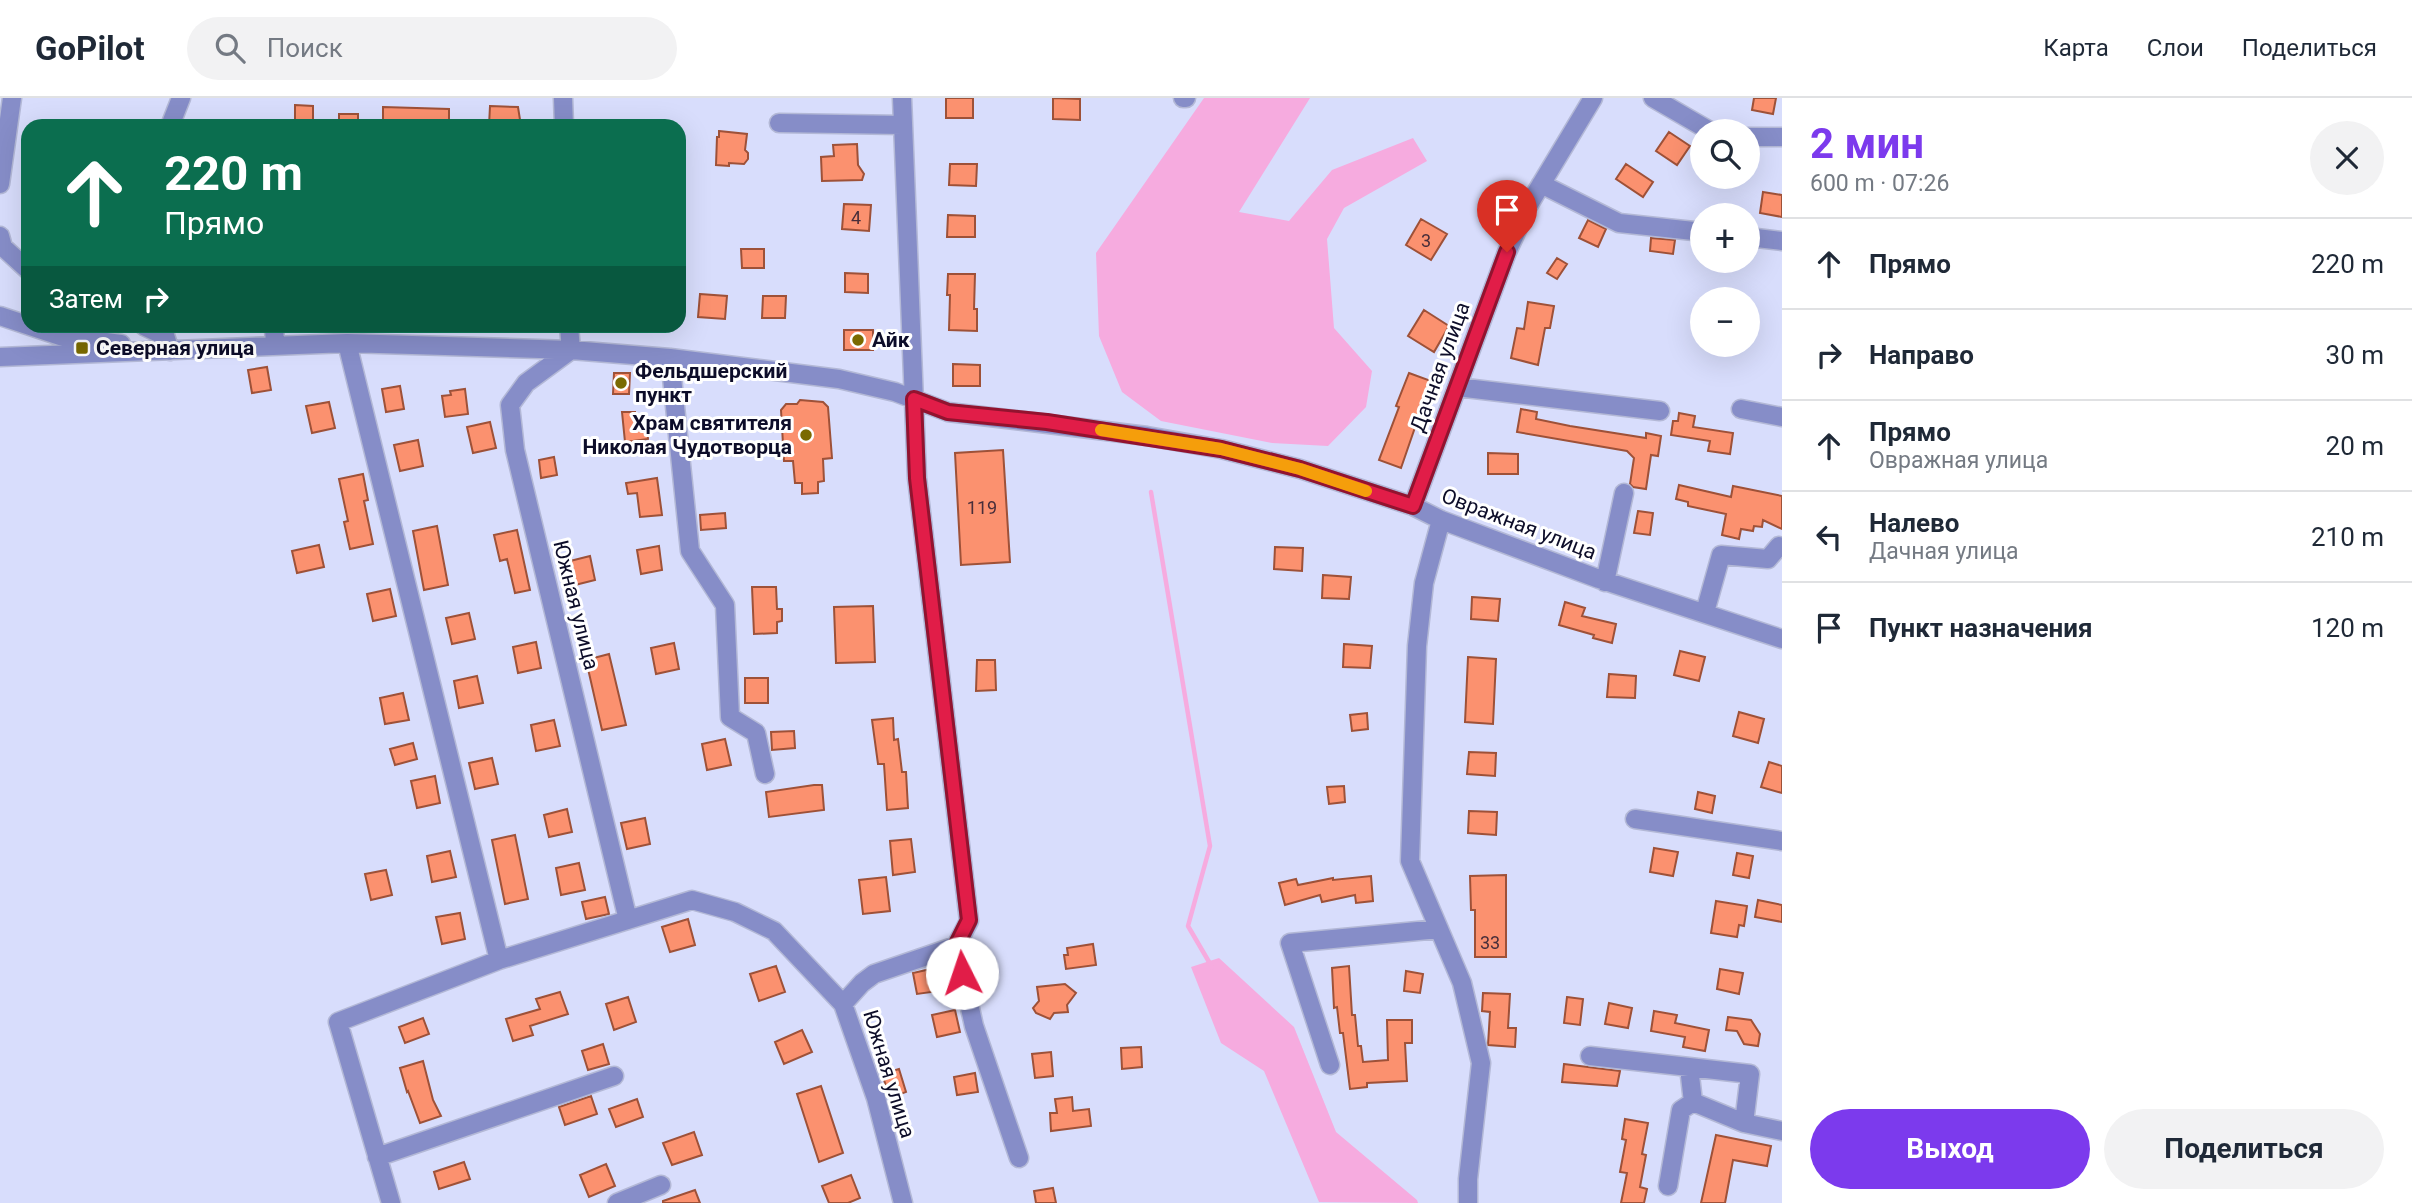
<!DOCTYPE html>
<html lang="ru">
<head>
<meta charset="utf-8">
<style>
	body { margin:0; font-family:Roboto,sans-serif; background:#f2f2f3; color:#1f2937; height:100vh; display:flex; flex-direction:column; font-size:26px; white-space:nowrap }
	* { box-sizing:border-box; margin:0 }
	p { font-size:23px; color:#747a83 }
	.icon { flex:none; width:38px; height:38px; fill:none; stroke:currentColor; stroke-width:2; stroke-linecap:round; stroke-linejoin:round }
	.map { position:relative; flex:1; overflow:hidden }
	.drawer { display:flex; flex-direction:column; background:#fff; width:630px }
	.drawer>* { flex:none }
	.top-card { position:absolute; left:21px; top:21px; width:665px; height:214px; border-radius:21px; box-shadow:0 7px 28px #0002; background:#0b6e4f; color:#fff; overflow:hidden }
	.tools { position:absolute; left:1690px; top:21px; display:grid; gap:14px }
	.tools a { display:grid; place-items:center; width:70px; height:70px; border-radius:50%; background:#fff; box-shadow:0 7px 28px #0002; font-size:35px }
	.pin { position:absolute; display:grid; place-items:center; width:60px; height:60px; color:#fff; margin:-72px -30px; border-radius:50% 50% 50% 0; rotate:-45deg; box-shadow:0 0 7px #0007 }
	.pin .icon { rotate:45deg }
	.me { position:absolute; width:77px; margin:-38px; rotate:356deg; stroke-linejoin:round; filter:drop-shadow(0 0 5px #0008) }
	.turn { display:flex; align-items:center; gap:24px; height:147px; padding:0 28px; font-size:32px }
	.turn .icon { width:91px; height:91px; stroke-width:2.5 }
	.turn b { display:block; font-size:49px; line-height:60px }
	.then { display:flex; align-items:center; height:66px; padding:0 28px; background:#0003; gap:14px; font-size:26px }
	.round { display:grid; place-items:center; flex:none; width:74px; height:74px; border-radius:37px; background:#f2f2f3 }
	.headline { display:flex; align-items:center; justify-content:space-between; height:119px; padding:0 28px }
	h1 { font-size:42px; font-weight:700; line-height:52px; color:#7c3aed }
	.cta { display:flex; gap:14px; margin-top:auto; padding:14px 28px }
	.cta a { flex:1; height:80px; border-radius:42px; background:#7c3aed; color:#fff; font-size:28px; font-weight:700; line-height:80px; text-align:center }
	.cta a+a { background:#f2f2f3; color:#1f2937 }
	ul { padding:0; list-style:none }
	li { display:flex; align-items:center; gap:21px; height:91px; padding:0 28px; border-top:2px solid #e0e1e3 }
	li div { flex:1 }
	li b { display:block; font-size:26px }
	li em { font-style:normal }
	header { display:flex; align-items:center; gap:42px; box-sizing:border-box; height:98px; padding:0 35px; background:#fff; border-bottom:2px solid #e0e1e3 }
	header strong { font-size:33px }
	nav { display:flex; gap:38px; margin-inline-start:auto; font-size:24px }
	.search { width:490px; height:63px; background:#f2f2f3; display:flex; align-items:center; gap:18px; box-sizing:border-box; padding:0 24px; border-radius:38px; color:#747a83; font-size:26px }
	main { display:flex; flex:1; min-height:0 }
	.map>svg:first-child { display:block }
	.water { fill:#f6abdf }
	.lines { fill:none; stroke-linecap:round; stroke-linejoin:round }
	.stream { stroke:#f6abdf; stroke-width:4.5 }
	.building { fill:#fb916f; stroke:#9e5138; stroke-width:2 }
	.minor-casing { stroke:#b3b8d6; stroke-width:21 }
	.minor { stroke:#868dc8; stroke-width:18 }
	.route-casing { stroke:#92132f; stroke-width:18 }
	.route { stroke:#e11d48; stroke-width:12 }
	.slow { stroke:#f59e0b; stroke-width:12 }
	.poi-dot { fill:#7a6a01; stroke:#fff; stroke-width:2.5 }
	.labels { text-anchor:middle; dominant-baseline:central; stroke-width:6; stroke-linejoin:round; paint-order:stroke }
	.number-label { font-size:18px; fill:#482e3a }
	.poi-label { font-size:21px; font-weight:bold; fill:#0d0d29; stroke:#fff; text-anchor:start }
	.street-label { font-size:21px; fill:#0d0d29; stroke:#fff }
</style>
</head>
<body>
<header>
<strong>GoPilot</strong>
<div class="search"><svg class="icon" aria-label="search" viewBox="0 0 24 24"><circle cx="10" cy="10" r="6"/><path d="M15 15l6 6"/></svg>Поиск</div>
<nav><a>Карта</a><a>Слои</a><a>Поделиться</a></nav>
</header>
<main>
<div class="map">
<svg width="1782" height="1105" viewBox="0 0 1782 1105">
	<rect width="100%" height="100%" fill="#d8ddfc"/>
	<!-- water -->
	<path class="water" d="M1204,0H1310L1239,114L1289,123L1332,72L1413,40L1427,63L1344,110L1327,141L1334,230L1372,273L1366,309L1328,348L1272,345L1161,323L1122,294L1099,238L1096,155Z
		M1219,860L1294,929L1336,1034L1417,1102L1418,1105L1319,1104L1264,973L1221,945L1191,869Z"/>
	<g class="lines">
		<!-- stream -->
		<path class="stream" d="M1151,394L1210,748L1188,828L1212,869"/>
	</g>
	<!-- building -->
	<path class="building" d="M946,0H973V20H946Z
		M1053,0L1080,1V22L1053,21Z
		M1754,0H1776L1773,16L1752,12Z
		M295,7L313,8V28H295Z
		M490,8L518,9L521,28H489Z
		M383,9L449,11V28H383Z
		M339,16H358V28H339Z
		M719,33L747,36L745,52L748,55V61L744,66L729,65V68L716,67L717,39H719Z
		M1669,34L1690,48L1677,67L1656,53Z
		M857,46L858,67L864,76L862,82L822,83L821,59L834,58L833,47Z
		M950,66H977L976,88L949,87Z
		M1626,66L1653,84L1643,99L1616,81Z
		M1763,94L1782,97V119L1760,115Z
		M844,106L871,107L869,133L842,131Z
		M948,117L975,118V139H947Z
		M1421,121L1447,136L1431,162L1406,147Z
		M1588,122L1606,131L1598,149L1579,140Z
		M1651,140L1675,142L1673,156L1650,153Z
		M741,151H764V170H742Z
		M1557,160L1567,166L1557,181L1547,175Z
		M845,175L868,176V195L845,194Z
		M948,176H975L974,211H977V233L949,232L950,197H947Z
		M700,196L727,198L725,221L698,219Z
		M763,198H786L785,220H762Z
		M1528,204L1554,208L1550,230H1545L1538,267L1511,260L1517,230L1524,231Z
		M1424,212L1449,228L1434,254L1408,238Z
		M844,232H873V252H844Z
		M953,266L980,267V288H953Z
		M267,269L271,292L252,295L248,272Z
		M614,275H630L629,296H613Z
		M1409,275L1431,283L1401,370L1379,362L1399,309L1396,308Z
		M400,288L404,311L386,314L382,291Z
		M465,291L468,316L445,319L442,298L451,297L450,293Z
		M800,302L823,304L828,309L832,360L823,361L824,383L818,384V395L802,396V385H795L793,363H784L781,312L786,306H797Z
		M329,304L335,330L312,335L306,308Z
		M1521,311L1537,314L1536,321L1570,328L1646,340V335L1661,338L1658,358L1651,357L1646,391L1633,389L1630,386L1634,360L1627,353L1517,334Z
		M622,314H635V320L646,318L648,341L625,344Z
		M1679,315L1695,318L1693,329L1733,335L1730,356L1708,353L1710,343L1671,337L1673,323H1678Z
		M490,324L496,350L473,355L467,329Z
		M418,342L423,368L400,373L394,347Z
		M1003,352L1010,464L961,467L955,355Z
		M1488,355L1518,356V376H1488Z
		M554,359L557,377L541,380L539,362Z
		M363,376L368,402L364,403L373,446L350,451L344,424L348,423L339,381Z
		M657,380L662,417L640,419L637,395L628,396L626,385Z
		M1679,387L1731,399L1733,388L1782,398V431L1763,422L1762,429L1754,428L1753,433L1741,431L1739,441L1722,437L1726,416L1688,408V404L1676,401Z
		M1638,413L1653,415L1650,437L1634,435Z
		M725,415L726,430L701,432L700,417Z
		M437,428L448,487L424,492L413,433Z
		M517,432L530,492L515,495L507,461L500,463L494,437Z
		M319,447L324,469L297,475L292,453Z
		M659,448L662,472L641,476L637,452Z
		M1275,449L1303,450L1302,473L1274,471Z
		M590,458L595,482L575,487L570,463Z
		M1323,477L1351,479L1349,501L1322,500Z
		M752,489H776L777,511H782V523L777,524V535L754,536Z
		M390,491L396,518L373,523L367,496Z
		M1472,499L1500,501L1498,523L1471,521Z
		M1565,504L1585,510L1582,518L1616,526L1612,545L1593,540L1594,537L1559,527Z
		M873,508L875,564L836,565L834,509Z
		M469,515L475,541L452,546L446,520Z
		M536,544L541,570L518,575L513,549Z
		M674,545L679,571L656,576L651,550Z
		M1344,546L1372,548L1370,570L1343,569Z
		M1680,553L1705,559L1699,583L1674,577Z
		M609,556L626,627L602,632L586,562Z
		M1468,559L1496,561L1493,626L1465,624Z
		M977,562H995L996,592L976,593Z
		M1609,576L1636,578L1635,600L1607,599Z
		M477,578L483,605L459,610L454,583Z
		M745,580H768V605H745Z
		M403,595L409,622L385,626L380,600Z
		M1739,614L1764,621L1758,645L1733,638Z
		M1367,615L1368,631L1352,633L1350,617Z
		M893,620L894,642L898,641L902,674H906L908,710L887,712L884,666H878L872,622Z
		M554,622L560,648L536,653L531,627Z
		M794,633L795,650L772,652L771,634Z
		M725,641L731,667L707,672L702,646Z
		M413,645L417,661L395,667L390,651Z
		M1469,654L1496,655L1495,678L1467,676Z
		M492,660L498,686L475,691L469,665Z
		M1769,664L1782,668V695L1761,689Z
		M435,678L440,705L417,710L411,683Z
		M814,687H822L824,712L769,719L766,694Z
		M1344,688L1345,704L1329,706L1327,689Z
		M1698,694L1715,698L1712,715L1695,711Z
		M567,711L572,734L549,739L544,717Z
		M1469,713L1497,714L1496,737L1468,735Z
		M645,720L650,746L627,751L621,725Z
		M515,737L528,801L505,806L492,742Z
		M911,741L915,774L893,777L890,743Z
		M1654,750L1678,754L1673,778L1650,774Z
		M450,753L456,779L432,784L427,758Z
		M1737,755L1753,758L1749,780L1733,777Z
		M579,765L585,792L561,797L556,770Z
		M386,772L392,797L371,802L365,776Z
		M1506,777V859H1475V812H1471L1470,778Z
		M1371,778L1373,803L1356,805L1355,797L1322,804L1320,797L1285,807L1279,785L1296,781L1298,787L1333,780V782Z
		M886,779L890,813L863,816L859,782Z
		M605,799L609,816L586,821L582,804Z
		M1758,802L1782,807V824L1755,819Z
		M1716,803L1747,808L1744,828L1739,827L1737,839L1711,835Z
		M460,815L465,841L442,846L436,819Z
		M688,821L695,847L670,854L662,829Z
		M1093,846L1096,867L1066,871L1064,857H1068L1067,850Z
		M776,868L785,894L759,903L750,876Z
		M1349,868L1352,917H1355L1358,948H1361L1363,964L1388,962L1387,922H1412V945H1405L1407,983L1367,985V989L1350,991L1343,935H1340L1337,909L1334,910L1332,870Z
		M935,870L939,893L917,896L913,875Z
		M1720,871L1743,875L1739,896L1717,891Z
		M1406,873L1423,876L1420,895L1404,893Z
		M1065,886L1076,895L1067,907L1068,914L1054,915L1050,921L1036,915L1033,910L1039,903L1037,889Z
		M560,894L568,916L530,928L533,937L513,943L506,921L540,911L536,901Z
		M1483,895L1510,896L1508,930H1516L1515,949L1488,947L1490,914L1482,913Z
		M628,899L636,924L614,932L606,906Z
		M1567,899L1583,901L1580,927L1564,925Z
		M1609,905L1632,910L1628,930L1605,926Z
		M955,912L960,934L937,939L932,917Z
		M1654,913L1677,917L1675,925L1709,932L1705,953L1683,949L1685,939L1651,933Z
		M1728,919L1751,922L1760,936L1758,948L1744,946L1737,933L1726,932Z
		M423,920L429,936L405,945L399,929Z
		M802,932L812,954L784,966L775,944Z
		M603,946L609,966L588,972L582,953Z
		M1141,949L1142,969L1122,971L1121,950Z
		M1051,954L1053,978L1035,980L1032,956Z
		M423,963L433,1002L441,1018L420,1025L408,993L407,994L400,970Z
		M1564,966L1620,973L1617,988L1562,984Z
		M899,971L906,994L890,1000L882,976Z
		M975,975L978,994L957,997L954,979Z
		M821,988L843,1055L819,1064L797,996Z
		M591,998L597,1016L565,1027L559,1009Z
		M1072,999L1073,1013L1089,1011L1091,1028L1051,1033L1050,1015H1057L1055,1001Z
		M637,1001L643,1019L616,1029L609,1011Z
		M1625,1021L1648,1025L1642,1056L1646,1057L1640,1089L1647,1091L1644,1105H1621L1627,1075L1620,1074L1626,1042L1622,1041Z
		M694,1034L702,1057L672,1067L663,1045Z
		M1716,1037L1771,1048L1767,1068L1733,1062L1725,1105H1701Z
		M464,1064L470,1081L439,1091L434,1074Z
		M606,1066L615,1088L589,1099L580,1077Z
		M851,1077L860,1100L848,1105H829L822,1088Z
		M1053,1090L1056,1105H1036L1034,1093Z
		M695,1092L700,1105H663V1103Z"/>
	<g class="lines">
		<defs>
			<path id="minor" d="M563,0L564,28
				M902,0L917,380L969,823L956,848L974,928L1019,1060
				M1183,0H1186
				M1653,0L1710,33
				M779,25L902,27
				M170,28L181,0
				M1748,39H1782
				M0,86L12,0
				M1541,86L1619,125L1703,134
				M0,138L3,149L28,172
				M1748,139L1782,143
				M0,218L60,238L121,246
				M144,228L165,238
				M162,228L170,253
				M274,228L275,248
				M569,228L571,252L526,285L510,307L515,352L628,822
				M347,245L499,862
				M0,259L347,245L571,252L670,260L839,281L895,294L948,314L1147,338L1221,351L1300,371L1413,408L1441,422L1599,481L1782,541
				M670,260L690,453L725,507L730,619L756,635L765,676
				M1457,289L1660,313
				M1741,311L1782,319
				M1413,408L1507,154L1528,108L1593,0
				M1441,422L1424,485L1417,548L1410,763L1462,885L1481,965L1468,1081V1105
				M1605,484L1624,395
				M1705,514L1721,457L1768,461L1779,448
				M1635,721L1782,743
				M1590,958L1689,969L1693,1004
				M1330,967L1290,845L1439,831
				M1689,969L1750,976L1744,1025
				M377,1059L614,978
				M1668,1088L1681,1012L1693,1004L1744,1025L1782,1033
				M391,1105L338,924L499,862L692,802L735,814L774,833L843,906
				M617,1105L661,1087
				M903,1105L876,1000L843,906L862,885L874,876L956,848"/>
		</defs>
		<!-- minor casing -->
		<use href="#minor" class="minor-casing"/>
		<!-- minor -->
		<use href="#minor" class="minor"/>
	</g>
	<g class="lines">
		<defs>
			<path id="route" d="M962,875L956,848L969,822L917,380L914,301L948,314L1047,324L1221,351L1300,371L1413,408L1507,154"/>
		</defs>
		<!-- route casing -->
		<use href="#route" class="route-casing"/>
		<!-- route -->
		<use href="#route" class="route"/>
		<!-- slow -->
		<path class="slow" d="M1101,332L1221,351L1300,371L1366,393"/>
	</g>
	<!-- markers -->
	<g class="poi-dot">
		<circle cx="858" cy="242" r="7"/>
		<rect x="75" y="243" width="14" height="14" rx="3.5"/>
		<circle cx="621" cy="285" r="7"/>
		<circle cx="806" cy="337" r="7"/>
	</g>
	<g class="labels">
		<!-- number labels -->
		<g class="number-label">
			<text x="856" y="119">4</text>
			<text x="1426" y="142">3</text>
			<text x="982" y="409">119</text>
			<text x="1490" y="844">33</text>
		</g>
		<!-- poi labels -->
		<g class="poi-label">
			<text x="872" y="242">Айк</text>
			<text x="96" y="250">Северная улица</text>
			<text x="635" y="273">Фельдшерский<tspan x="635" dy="24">пункт</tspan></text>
			<text x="792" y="325" text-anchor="end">Храм святителя<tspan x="792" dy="24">Николая Чудотворца</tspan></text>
		</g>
		<!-- street labels -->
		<g class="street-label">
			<text transform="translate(1440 269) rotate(-70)">Дачная улица</text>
			<text transform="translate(1519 426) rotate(21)">Овражная улица</text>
			<text transform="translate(576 507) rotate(76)">Южная улица</text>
			<text transform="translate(889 976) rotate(73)">Южная улица</text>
		</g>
	</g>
</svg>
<div class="tools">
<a><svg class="icon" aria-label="search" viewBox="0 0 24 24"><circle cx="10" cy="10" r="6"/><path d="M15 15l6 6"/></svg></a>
<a>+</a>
<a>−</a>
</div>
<div class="pin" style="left:1507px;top:154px;background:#d93025"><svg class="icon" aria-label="arrive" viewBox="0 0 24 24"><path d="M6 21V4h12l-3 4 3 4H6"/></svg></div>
<svg class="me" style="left:962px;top:875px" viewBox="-20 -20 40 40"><circle r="19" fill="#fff"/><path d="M0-13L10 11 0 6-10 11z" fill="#e11d48"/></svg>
<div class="top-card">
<div class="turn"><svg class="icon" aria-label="ahead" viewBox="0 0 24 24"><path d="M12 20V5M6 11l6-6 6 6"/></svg><div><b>220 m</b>Прямо</div></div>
<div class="then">Затем<svg class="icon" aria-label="right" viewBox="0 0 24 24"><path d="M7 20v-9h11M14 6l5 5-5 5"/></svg></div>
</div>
</div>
<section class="drawer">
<div class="headline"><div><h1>2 мин</h1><p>600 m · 07:26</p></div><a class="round"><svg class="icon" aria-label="close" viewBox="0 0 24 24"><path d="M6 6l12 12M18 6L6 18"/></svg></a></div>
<ul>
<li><svg class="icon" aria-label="ahead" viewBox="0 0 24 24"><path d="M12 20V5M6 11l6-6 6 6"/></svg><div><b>Прямо</b></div><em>220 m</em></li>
<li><svg class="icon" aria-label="right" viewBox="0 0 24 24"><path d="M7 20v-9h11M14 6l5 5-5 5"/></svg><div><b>Направо</b></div><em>30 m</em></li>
<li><svg class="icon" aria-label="ahead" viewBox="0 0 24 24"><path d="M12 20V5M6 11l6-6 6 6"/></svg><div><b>Прямо</b><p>Овражная улица</p></div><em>20 m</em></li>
<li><svg class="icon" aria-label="left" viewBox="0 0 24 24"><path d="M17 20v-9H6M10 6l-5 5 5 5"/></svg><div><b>Налево</b><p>Дачная улица</p></div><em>210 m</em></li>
<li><svg class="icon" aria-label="arrive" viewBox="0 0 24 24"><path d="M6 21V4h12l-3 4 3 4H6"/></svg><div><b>Пункт назначения</b></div><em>120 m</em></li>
</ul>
<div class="cta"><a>Выход</a><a>Поделиться</a></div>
</section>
</main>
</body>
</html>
